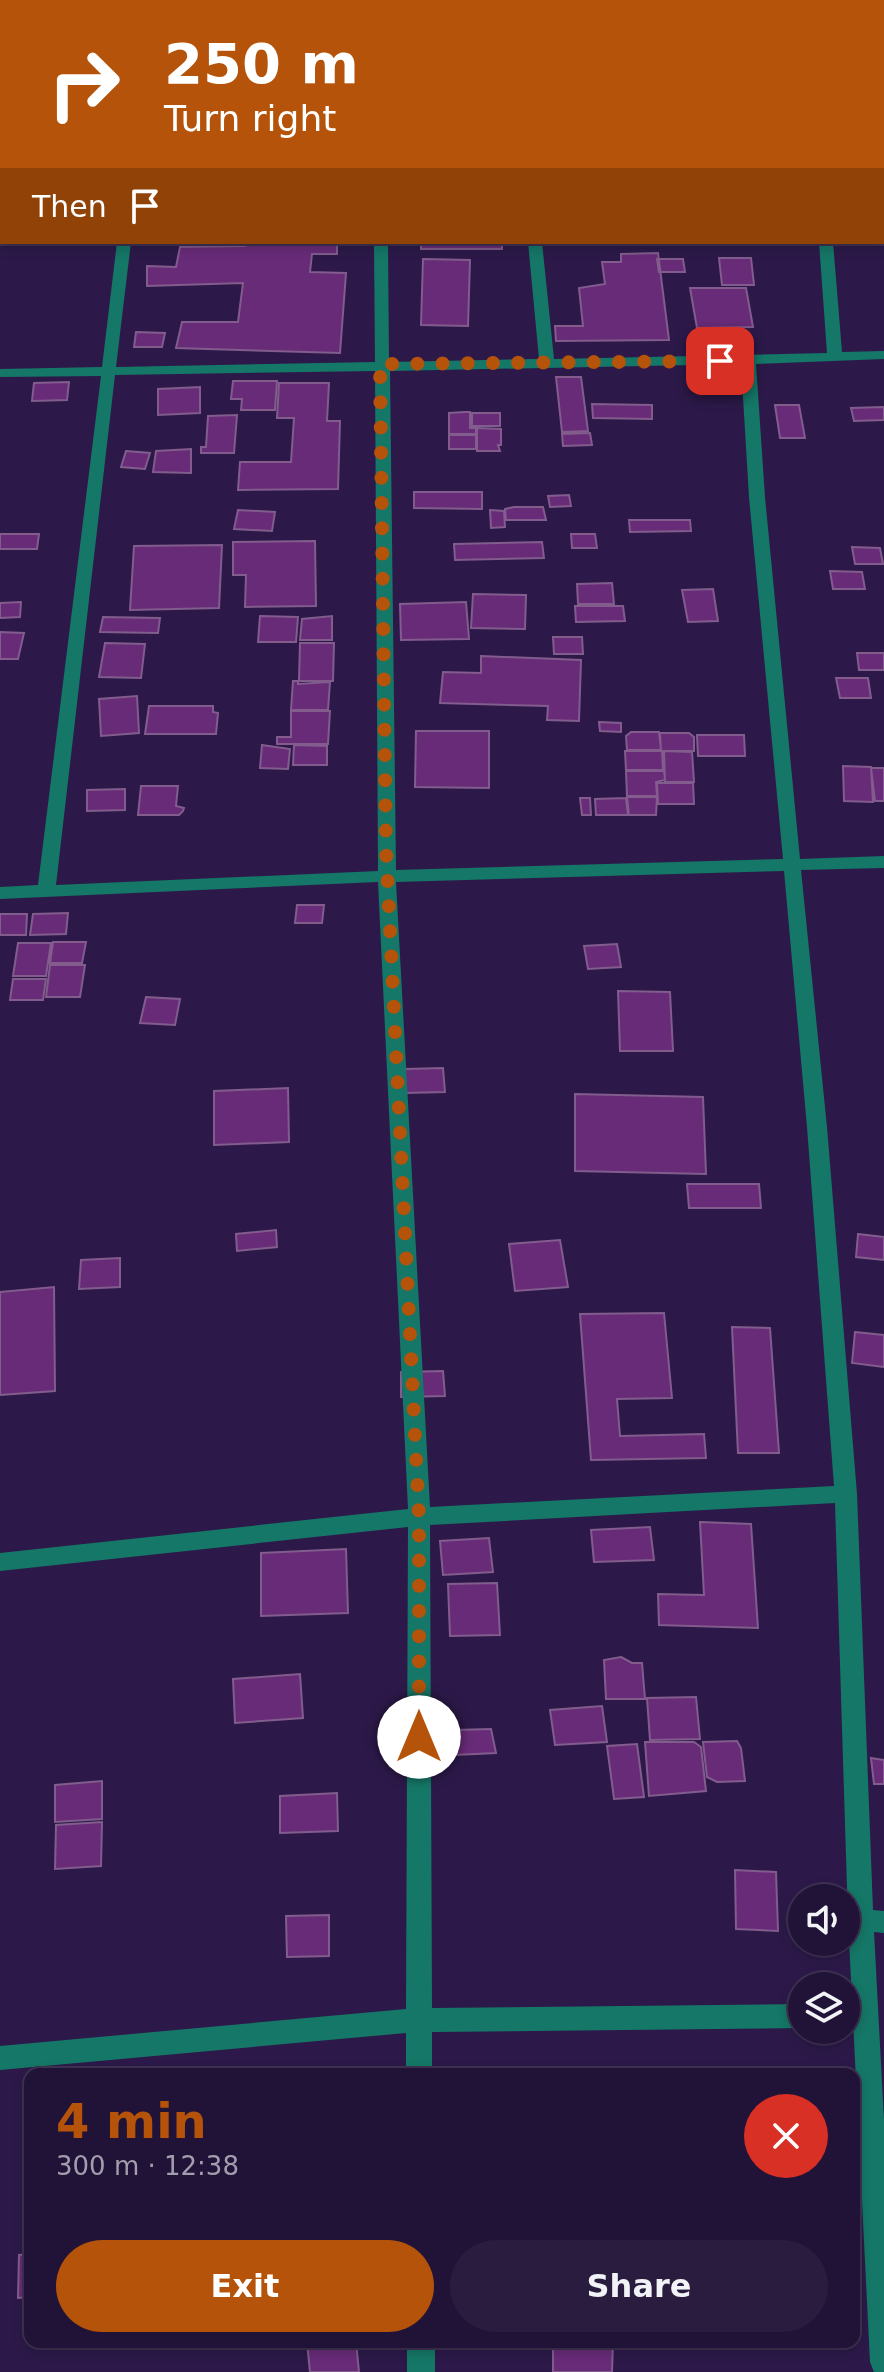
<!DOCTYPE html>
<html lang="en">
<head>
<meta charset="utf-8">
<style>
	body { margin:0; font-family:"DejaVu Sans",sans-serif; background:#291c3f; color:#f1f3f6; height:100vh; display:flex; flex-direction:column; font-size:30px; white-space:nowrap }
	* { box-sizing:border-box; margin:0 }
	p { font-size:26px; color:#a29ead }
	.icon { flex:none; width:44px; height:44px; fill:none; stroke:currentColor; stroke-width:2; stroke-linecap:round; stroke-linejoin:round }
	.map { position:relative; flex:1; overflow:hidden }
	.side { position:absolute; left:24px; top:2068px; width:836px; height:280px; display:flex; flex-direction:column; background:#211337; border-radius:16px; box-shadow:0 4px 12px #0003,0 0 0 2px #3e3252 }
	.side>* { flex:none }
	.guide { position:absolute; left:0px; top:0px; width:884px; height:244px; box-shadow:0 4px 12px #0003,0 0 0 2px #3e3252; background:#b45309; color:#fff; overflow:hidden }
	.tools { position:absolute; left:788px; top:1884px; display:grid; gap:16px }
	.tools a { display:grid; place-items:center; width:72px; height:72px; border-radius:50%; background:#211337; box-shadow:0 4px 12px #0003,0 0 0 2px #3e3252; font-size:40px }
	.pin { position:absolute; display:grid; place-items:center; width:68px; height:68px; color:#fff; margin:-34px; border-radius:16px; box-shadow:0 4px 12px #0006 }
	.me { position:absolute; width:88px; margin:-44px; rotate:0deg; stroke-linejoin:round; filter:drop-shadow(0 0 6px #0008) }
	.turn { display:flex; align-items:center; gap:28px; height:168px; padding:0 32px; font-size:36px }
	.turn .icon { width:104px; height:104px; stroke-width:2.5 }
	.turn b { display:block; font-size:56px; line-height:68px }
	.then { display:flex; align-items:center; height:76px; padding:0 32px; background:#0003; gap:16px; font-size:30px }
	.round { display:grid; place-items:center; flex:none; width:84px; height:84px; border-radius:42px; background:#291c3f }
	.overview { display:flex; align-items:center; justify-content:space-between; height:136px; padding:0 32px }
	h1 { font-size:48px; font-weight:700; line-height:60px; color:#b45309 }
	.action { display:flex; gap:16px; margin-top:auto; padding:16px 32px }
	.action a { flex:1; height:92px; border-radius:48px; background:#b45309; color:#fff; font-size:32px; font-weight:700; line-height:92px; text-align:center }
	.action a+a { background:#291c3f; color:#f1f3f6 }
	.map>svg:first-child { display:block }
	.building { fill:#682b78; stroke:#815c8c; stroke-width:2 }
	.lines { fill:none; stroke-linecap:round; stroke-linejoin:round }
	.minor { fill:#157767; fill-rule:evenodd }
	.route { stroke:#b45309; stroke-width:14; stroke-dasharray:0 25.2 }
</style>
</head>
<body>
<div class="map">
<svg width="884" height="2372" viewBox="0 0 884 2372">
	<rect width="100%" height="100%" fill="#2c1949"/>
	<!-- building -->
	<path class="building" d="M0,12H2L0,149Z
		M246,242H337V254H312L310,272L346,273L340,353L176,348L182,322H238L243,283L147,286V266L176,267L180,247L245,246Z
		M421,242H502V249H421Z
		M658,253L669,340L556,341L555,326H583L579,288L605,284L602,262H621V254Z
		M719,258H751L754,285H722Z
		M423,259L470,260L468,326L421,325Z
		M657,259H683L685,272H659Z
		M690,288H746L753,327L697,328Z
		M136,332L165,333L162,347H134Z
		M556,377H581L588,431L562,432Z
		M233,381H277L275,410H241L242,399H231Z
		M69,382L67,400L32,401L34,383Z
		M279,383H329L327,421H340L338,489L238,490L240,462H291L294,418H277Z
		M200,387V413L158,415V389Z
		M592,404L652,405V419L593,418Z
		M775,405H799L805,438H780Z
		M884,407V420L854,421L851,408Z
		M465,412H470V428H476V434H449V413Z
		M472,413H500V426H472Z
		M237,415L234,453H201V447H206L208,416Z
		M477,428L501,429V445H498L500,451H477Z
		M590,433L592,445L563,446L562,434Z
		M449,435H476V449H449Z
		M191,449V473L153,472L156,451Z
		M126,451L150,453L145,469L121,467Z
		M414,492H482V509L414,508Z
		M569,495L571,506L550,507L548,496Z
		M514,507H543L546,520H506L505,509Z
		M238,510L275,512L272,531L234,529Z
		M490,510L504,511L505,527L491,528Z
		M629,520H690L691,531L630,532Z
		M0,534H39L37,549H0Z
		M571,534H595L597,548H572Z
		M315,541L316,606L245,607L246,575H233V542Z
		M542,542L544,558L455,560L454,544Z
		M222,545L219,608L130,610L134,546Z
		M852,547L880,548L883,564H855Z
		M830,571L862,572L865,589H833Z
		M612,583L614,604H578L577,584Z
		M713,589L718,621L688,622L682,590Z
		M473,594L526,595L525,629L471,628Z
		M21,602L20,617L0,618V603Z
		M466,602L469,639L401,640L400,604Z
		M575,606H623L625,621L576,622Z
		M260,616L298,617L296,642H258Z
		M332,616V640H300L302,619Z
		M103,617L160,618L158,633L100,632Z
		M0,632L24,633L18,659H0Z
		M553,637H582L583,654H554Z
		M105,643L145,644L141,678L99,677Z
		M300,643H334L333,681H299Z
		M857,653H884V670H859Z
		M481,656L581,660L579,721L547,720L548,706L440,703L443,672L481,673Z
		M836,678H868L871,698H840Z
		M293,681H298V684L330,682L328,710H291Z
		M137,696L139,733L101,736L99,699Z
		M149,706H213V712L218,713L216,734H145Z
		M291,711H330L328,744H277V737H291Z
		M599,722L621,723V732L600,731Z
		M416,731H489V788L415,787Z
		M631,732H659L661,750H627L626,736Z
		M660,733H689L694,737V751H661Z
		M697,735H744L745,756H698Z
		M262,745L290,749L288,769L260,768Z
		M294,745L327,746V765H293Z
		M625,751H662L663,770H626Z
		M664,751L692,752L694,782H665Z
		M843,766L871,767L873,802L844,801Z
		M871,768H884V801H875Z
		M626,771H664L665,780L656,782L657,796H627Z
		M657,783H693L694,804H658Z
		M141,786H178L176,806L184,808L183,811L179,815H138Z
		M125,789V810L87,811V790Z
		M627,797H657L656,815H629Z
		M580,798H590L591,815H582Z
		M626,798L628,815H596L595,799Z
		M297,905H324L322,923H295Z
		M68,913L66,934L30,935L33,914Z
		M0,914H27L26,935H0Z
		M53,942H86L82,963H50Z
		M18,943H51L46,976H13Z
		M617,944L621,967L588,969L584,946Z
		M50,965H85L80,997H46Z
		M13,979H46L43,1000H10Z
		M618,991L670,992L673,1051H620Z
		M146,997L180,999L175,1025L140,1023Z
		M443,1068L445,1092L405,1093V1069Z
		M288,1088L289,1142L214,1145V1091Z
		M575,1094L703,1097L706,1174L575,1171Z
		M687,1184H759L761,1208H689Z
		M276,1230L277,1247L237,1251L236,1234Z
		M858,1234L884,1237V1260L856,1257Z
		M560,1240L568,1287L515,1291L509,1244Z
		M120,1258V1287L79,1289L81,1260Z
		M54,1287L55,1391L0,1395V1292Z
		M664,1313L672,1398L617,1399L620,1436L704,1434L706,1458L591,1460L580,1314Z
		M732,1327L770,1328L779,1453H738Z
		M855,1332L884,1335V1367L852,1363Z
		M443,1371L445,1396L401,1397V1372Z
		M700,1522L751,1524L758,1628L659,1625L658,1594L704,1595Z
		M650,1527L654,1560L594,1562L591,1530Z
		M489,1538L493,1572L443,1575L440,1541Z
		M346,1549L348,1613L261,1616V1553Z
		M497,1583L500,1635L450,1636L448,1584Z
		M621,1657L632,1663H642L645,1699H606L604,1660Z
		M300,1674L303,1718L235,1723L233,1679Z
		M696,1697L700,1739L650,1740L647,1698Z
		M602,1706L607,1742L555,1745L550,1710Z
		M491,1729L496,1753L455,1755V1730Z
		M737,1741L741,1748L745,1781L717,1782L707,1777L703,1742Z
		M645,1742H694L701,1747L706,1791L649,1796Z
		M637,1744L644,1797L614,1799L607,1746Z
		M871,1758L884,1760V1784H874Z
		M102,1781V1819L55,1822V1785Z
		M337,1793L338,1831L280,1833V1796Z
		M102,1822L101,1866L55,1869L56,1825Z
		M735,1870L776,1872L778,1931L736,1929Z
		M329,1915V1956L287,1957L286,1916Z
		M30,2254V2297L18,2298L19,2255Z
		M307,2342H356L359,2372H310Z
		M553,2342H613L612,2372H553Z"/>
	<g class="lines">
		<!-- minor -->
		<path class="minor" d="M146,0H158V2H146Z
			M390,0H402V2H390Z
			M538,0H550V2H538Z
			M795,0H807L808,2H796Z
			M117,242H131L116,367L375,362L374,242H388L389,362L539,359L528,242H542L554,359L827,353L819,242H833L842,352L884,351V359L756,364L765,497L800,859L884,856V868L801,870L827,1127L857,1494L873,1910L884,1911V1933L874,1932L884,2120V2372H874L870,2362L848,1920L835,1503L430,1525L432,2008L802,2004V2028L432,2032V2074H406V2033L0,2070V2046L406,2009L408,1527L0,1571V1553L408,1509L378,882L0,899V887L38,885L101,376L0,377V369L102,367ZM741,364L749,497L783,859L396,870L390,371ZM375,371L378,871L56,885L115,375ZM784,871L807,1127L834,1486L430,1507L396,882Z
			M407,2342H435V2372H407Z"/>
	</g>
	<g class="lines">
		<!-- route -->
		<path class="route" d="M419,1737V1517L386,849L380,364L720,361"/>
	</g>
</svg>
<div class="tools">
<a><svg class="icon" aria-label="sound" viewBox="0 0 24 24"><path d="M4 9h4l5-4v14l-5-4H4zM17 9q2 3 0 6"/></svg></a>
<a><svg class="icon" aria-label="layers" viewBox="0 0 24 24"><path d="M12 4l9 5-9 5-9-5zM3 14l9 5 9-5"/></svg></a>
</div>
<div class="pin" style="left:720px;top:361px;background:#d93025"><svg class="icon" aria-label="arrive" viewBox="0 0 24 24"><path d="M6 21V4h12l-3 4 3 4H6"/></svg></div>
<svg class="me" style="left:419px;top:1737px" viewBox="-20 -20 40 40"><circle r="19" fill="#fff"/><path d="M0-13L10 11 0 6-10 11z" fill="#b45309"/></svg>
<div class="guide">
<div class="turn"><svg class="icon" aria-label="right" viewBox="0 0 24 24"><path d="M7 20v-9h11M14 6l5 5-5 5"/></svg><div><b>250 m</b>Turn right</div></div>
<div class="then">Then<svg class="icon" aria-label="arrive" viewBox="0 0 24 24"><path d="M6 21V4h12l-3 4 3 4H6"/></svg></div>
</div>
<section class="side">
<div class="overview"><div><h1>4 min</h1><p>300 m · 12:38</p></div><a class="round" style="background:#d93025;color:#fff"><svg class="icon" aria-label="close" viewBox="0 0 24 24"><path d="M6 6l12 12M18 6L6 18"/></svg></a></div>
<div class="action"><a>Exit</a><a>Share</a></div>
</section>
</div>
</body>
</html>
